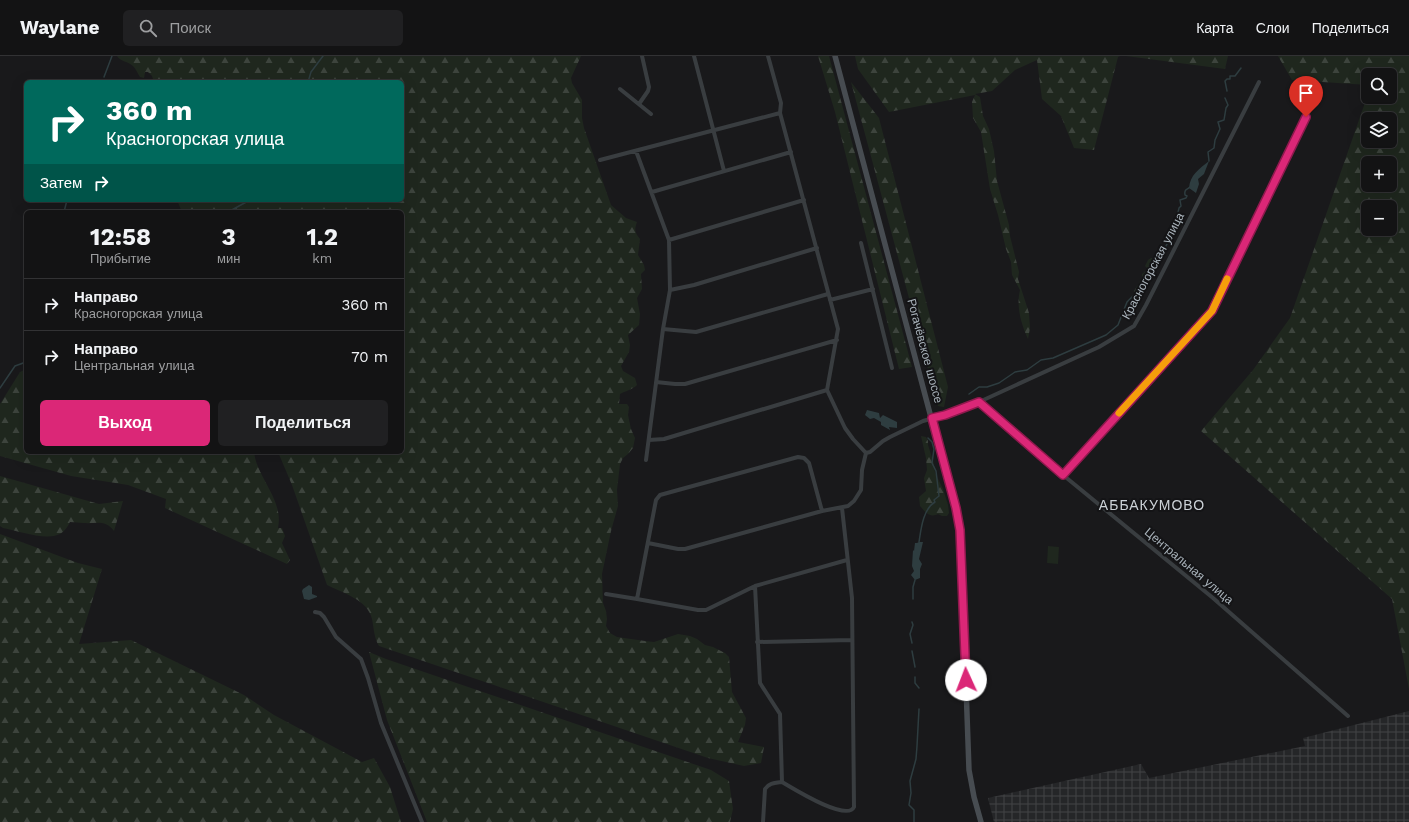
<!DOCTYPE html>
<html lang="ru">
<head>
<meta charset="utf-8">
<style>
	body { margin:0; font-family:"Work Sans",sans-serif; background:#202022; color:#f1f3f6; height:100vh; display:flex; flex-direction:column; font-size:15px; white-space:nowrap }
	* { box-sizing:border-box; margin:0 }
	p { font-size:13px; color:#9d9ea0 }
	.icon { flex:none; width:22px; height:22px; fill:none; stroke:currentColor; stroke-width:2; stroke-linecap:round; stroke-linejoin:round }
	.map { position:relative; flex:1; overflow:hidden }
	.panel { position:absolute; left:24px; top:154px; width:380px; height:244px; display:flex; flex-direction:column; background:#131314; border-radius:6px; box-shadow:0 4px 16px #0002,0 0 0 1px #323234 }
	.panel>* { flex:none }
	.top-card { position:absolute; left:24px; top:24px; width:380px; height:122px; border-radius:6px; box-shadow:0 4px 16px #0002,0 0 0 1px #323234; background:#00695c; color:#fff; overflow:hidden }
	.controls { position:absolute; left:1361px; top:12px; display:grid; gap:8px }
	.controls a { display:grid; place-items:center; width:36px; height:36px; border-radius:6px; background:#131314; box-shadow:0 4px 16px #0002,0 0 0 1px #323234; font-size:20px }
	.pin { position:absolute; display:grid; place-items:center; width:34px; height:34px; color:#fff; margin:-41px -17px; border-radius:50% 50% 50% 0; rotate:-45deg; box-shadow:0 0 4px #0007 }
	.pin .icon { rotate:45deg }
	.me { position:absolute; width:44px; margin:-22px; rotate:358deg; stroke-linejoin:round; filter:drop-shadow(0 0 3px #0008) }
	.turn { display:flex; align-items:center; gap:14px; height:84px; padding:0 16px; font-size:18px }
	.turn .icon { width:52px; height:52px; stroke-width:2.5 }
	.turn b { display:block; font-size:28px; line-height:34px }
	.then { display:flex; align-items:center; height:38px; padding:0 16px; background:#0003; gap:8px; font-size:15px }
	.eta { display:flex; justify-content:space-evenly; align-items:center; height:68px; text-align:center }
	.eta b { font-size:24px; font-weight:700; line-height:28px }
	.button { display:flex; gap:8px; margin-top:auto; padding:8px 16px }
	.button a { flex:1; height:46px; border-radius:6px; background:#db2777; color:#fff; font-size:16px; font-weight:700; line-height:46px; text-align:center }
	.button a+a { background:#202022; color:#f1f3f6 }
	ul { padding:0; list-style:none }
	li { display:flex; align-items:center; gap:12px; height:52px; padding:0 16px; border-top:1px solid #323234 }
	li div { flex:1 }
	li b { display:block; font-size:15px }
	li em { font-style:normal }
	header { display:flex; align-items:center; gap:24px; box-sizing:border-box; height:56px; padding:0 20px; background:#131314; border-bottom:1px solid #323234 }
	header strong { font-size:19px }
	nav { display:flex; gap:22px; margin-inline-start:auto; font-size:14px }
	.search { width:280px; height:36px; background:#202022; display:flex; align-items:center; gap:10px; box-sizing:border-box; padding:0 14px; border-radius:6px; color:#9d9ea0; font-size:15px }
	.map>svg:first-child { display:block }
	.industrial { fill:url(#industrial-grid) }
	.grass { fill:#1f271e }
	.forest { fill:url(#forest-firs); fill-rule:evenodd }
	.wetland { fill:url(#wetland-marsh) }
	.water { fill:#2e3d40 }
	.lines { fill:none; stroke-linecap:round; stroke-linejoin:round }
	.stream { stroke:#2e3d40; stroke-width:1.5 }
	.street { stroke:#393d40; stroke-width:4 }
	.secondary { stroke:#474c51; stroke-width:5.5 }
	.route-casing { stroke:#8e194d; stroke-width:10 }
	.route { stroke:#db2777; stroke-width:7 }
	.slow { stroke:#f59e0b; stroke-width:7 }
	.labels { text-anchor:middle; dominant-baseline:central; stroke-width:4; stroke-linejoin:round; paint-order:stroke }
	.street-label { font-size:12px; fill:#aab4bc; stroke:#141416 }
	.quarter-label { font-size:14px; letter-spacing:1px; fill:#ccd2d7; stroke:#141416 }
</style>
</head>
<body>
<header>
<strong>Waylane</strong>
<div class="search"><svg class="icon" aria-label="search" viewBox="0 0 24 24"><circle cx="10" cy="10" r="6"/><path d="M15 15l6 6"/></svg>Поиск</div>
<nav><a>Карта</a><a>Слои</a><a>Поделиться</a></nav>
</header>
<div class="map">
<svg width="1409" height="766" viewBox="0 0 1409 766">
	<defs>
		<pattern id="industrial-grid" width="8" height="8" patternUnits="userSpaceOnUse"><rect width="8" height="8" fill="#252628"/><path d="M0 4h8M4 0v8" fill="none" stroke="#424345"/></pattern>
		<pattern id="forest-firs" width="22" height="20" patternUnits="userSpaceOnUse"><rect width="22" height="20" fill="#1f271e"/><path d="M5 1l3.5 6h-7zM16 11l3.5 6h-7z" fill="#3d443d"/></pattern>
		<pattern id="wetland-marsh" width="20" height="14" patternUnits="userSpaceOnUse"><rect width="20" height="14" fill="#1f271e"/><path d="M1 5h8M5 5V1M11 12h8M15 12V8" fill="none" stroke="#3d443d"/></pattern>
	</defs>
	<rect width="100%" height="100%" fill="#19191b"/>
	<!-- industrial -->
	<path class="industrial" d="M1409,655V766H994L988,742L1141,708L1149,722L1305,690L1303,682Z"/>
	<!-- grass -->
	<path class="grass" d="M1048,490L1059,491L1058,508L1047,507Z"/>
	<!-- forest -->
	<path class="forest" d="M117,0H581L571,22L572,27L582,44V62L584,72L611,149L626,162L637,166C634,174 635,177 640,183L638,199L644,209L645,214L641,218L642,233L637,242L640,258L639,269L628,279L630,289L629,296L621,310L623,315L635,322L637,329C632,334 625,335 620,338L619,348H627L629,351L628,359L631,373L635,382L633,392L628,398L623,402L620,408L617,434L618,450L611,475L602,518L603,547L606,555L607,563L606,570L610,577L617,581L645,585L654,586L678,578L690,580L697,583L705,589L713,591L725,597L729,601L732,636L746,662L745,669L738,686L764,691L761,707L744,710L708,702L379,590C374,582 374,573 372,563C368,544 343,537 327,529L292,429L278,396H402V156H182L177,144H402V26H154L152,20L148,16H145L144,22L140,21C138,18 136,13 133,10C128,5 121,6 117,0Z
		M818,0H829L912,311L899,313L835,56Z
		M855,0H1120L1118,1L1094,94L1074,92L1061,60L1042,43L1037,4L1015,14L992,35L975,38L980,41L983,60L989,73L994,95L997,125L1009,169L1010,180L1019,216L1018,223L1029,257L1030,272L1028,283C1021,268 1016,250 1020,234L1012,219L1011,206L1006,193L998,159L990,133L981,76L973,62L972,46L975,39L889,56L858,13Z
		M1126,0H1228L1225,13Z
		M1278,0H1409V633L1392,543L1201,375L1253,314L1290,262L1368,38V41H1390V19H1368V29L1292,24ZM1368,63H1390V85H1368ZM1368,107H1390V129H1368ZM1368,151H1390V173H1368Z
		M851,26L879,62L948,331L944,351L938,350Z
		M26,313V396H254C257,422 284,444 278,472H282L285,480L282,487L290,504L287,508L165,452L166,443L128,429L71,420L0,400V348L20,316Z
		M921,380L926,381L928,385V389L934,408L935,417L943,433L948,449L949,457L947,460H942L938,458C930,462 926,457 920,450L919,441L926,435L924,422L927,414L926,402Z
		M0,420L99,448L123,445L114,475C105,463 96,468 84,467C79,467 75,466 70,466C68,470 65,475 60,478C45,485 19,475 3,472L0,470Z
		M0,478L78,507L102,513L79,588L131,584L244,639L274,659L362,706L374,702L390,731L401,766H0Z
		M369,596L386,603L711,714L729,725L733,753L730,766H427L387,664Z"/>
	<!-- wetland -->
	<path class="wetland" d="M1151,202H1154L1156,210C1154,214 1150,223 1147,225V230L1142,240L1135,238L1134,235L1142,222V218L1148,213L1145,210L1148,204Z"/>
	<!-- water -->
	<path class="water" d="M1209,105L1204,118L1198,123L1199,128L1196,137L1189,132C1190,119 1199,113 1209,105Z
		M867,354L879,357L880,362L883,359L897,366V372L889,371L890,374L881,369V366L874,362L870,363L865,359Z
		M919,486H923L919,503L922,508L920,513V522L915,524L911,519L914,515L912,510L913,494L914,495L915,487H917Z
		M309,529L312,531V538L317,540V541L309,544L304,543L302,535L303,533Z"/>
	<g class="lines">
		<!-- stream -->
		<path class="stream" d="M104,21L112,0
			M308,26L311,16L323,0
			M1227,35L1225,25L1227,23H1230V20H1235L1241,12
			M1209,105L1208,96L1214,92L1215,84L1220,73L1218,66L1224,64L1226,52L1228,49L1225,42
			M64,156L67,144
			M228,156L250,144
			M0,332L15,310L26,306
			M969,338L979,331H987L999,327L1015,316L1027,314L1041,304L1053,302L1106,279L1118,269L1127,246L1135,238L1154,202L1162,198L1168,186H1166L1170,175L1173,173C1176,166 1178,158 1179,152L1181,150L1180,144L1186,142L1187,140L1185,139C1184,133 1187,134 1190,131
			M919,486C921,473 923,453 935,446L934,444L939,440L936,415L932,407L934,393L932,386L928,382
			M913,543V531L915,524
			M912,566L913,569L910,578L912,587
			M912,595L915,611
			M915,621V627L919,632
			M914,766V754L909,749L911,737L910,725L916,703L917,690L919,653"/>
		<!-- street -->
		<path class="street" d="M694,0L724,115
			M768,0L781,47L780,57L838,273L827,334L845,372L853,383L866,397
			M620,33L651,58
			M639,48L648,35L649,31L642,0
			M636,95L669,184L670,234L663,273L646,404
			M600,104L780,57
			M652,136L791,96
			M669,184L804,144
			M861,187L892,312
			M670,234L694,229L817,192
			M830,244L873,233
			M663,273L696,276L828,238
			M656,326L675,328H685L837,284
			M979,346L1063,419L1213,542L1348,660
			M649,384L664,383L827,334
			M1063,419L1212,255L1320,33
			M648,487L678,493H685L822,455L848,450L854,445L861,434L862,414L866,397L870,396L883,385L890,381L923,365L945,359L979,346L1099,291L1134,270L1146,249L1259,26
			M755,530L760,627L780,658L782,726C794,733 847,766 854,751L852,542L842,452
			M606,538L637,543L698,554H706L755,530L847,504
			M637,543L656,444L660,439L798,401L804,402L809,407L822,455
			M315,556L320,557L324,561L336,581L361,603L368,622L381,667L422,766
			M757,586L852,584
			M763,766L765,733C769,727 775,727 782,726"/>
		<!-- secondary -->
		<path class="secondary" d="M835,0L958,463L961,490L969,714L974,741L981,766"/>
	</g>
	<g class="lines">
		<defs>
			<path id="route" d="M966,624L960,474L956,452L932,362L945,359L979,346L1063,419L1212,255L1306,61"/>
		</defs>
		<!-- route casing -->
		<use href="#route" class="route-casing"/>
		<!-- route -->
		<use href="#route" class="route"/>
		<!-- slow -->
		<path class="slow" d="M1119,357L1212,255L1227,223"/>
	</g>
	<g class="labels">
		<!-- street labels -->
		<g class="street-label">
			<text transform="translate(1153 210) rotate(-62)">Красногорская улица</text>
			<text transform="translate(925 295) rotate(75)">Рогачёвское шоссе</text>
			<text transform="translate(1189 510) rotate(40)">Центральная улица</text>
		</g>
		<!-- quarter labels -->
		<g class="quarter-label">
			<text x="1152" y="449">АББАКУМОВО</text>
		</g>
	</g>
</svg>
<div class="controls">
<a><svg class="icon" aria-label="search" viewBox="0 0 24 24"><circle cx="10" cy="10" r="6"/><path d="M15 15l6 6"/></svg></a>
<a><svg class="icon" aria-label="layers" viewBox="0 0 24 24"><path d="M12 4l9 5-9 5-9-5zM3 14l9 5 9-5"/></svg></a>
<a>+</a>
<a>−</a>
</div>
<div class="pin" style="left:1306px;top:61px;background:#d93025"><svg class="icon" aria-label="arrive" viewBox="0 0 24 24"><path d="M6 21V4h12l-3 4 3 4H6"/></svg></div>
<svg class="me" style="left:966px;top:624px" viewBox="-20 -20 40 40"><circle r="19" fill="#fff"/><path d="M0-13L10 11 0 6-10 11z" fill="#db2777"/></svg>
<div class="top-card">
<div class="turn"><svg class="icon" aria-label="right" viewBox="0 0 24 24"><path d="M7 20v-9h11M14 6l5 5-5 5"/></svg><div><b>360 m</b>Красногорская улица</div></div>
<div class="then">Затем<svg class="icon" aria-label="right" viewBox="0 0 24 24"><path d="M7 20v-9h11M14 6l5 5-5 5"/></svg></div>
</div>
<section class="panel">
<div class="eta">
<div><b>12:58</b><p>Прибытие</p></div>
<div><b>3</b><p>мин</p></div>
<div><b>1.2</b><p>km</p></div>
</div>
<ul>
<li><svg class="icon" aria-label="right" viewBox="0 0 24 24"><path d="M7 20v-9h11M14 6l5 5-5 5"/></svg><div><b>Направо</b><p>Красногорская улица</p></div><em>360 m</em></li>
<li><svg class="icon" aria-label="right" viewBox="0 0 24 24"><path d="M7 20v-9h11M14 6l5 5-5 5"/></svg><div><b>Направо</b><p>Центральная улица</p></div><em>70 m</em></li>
</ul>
<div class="button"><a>Выход</a><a>Поделиться</a></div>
</section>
</div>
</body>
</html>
